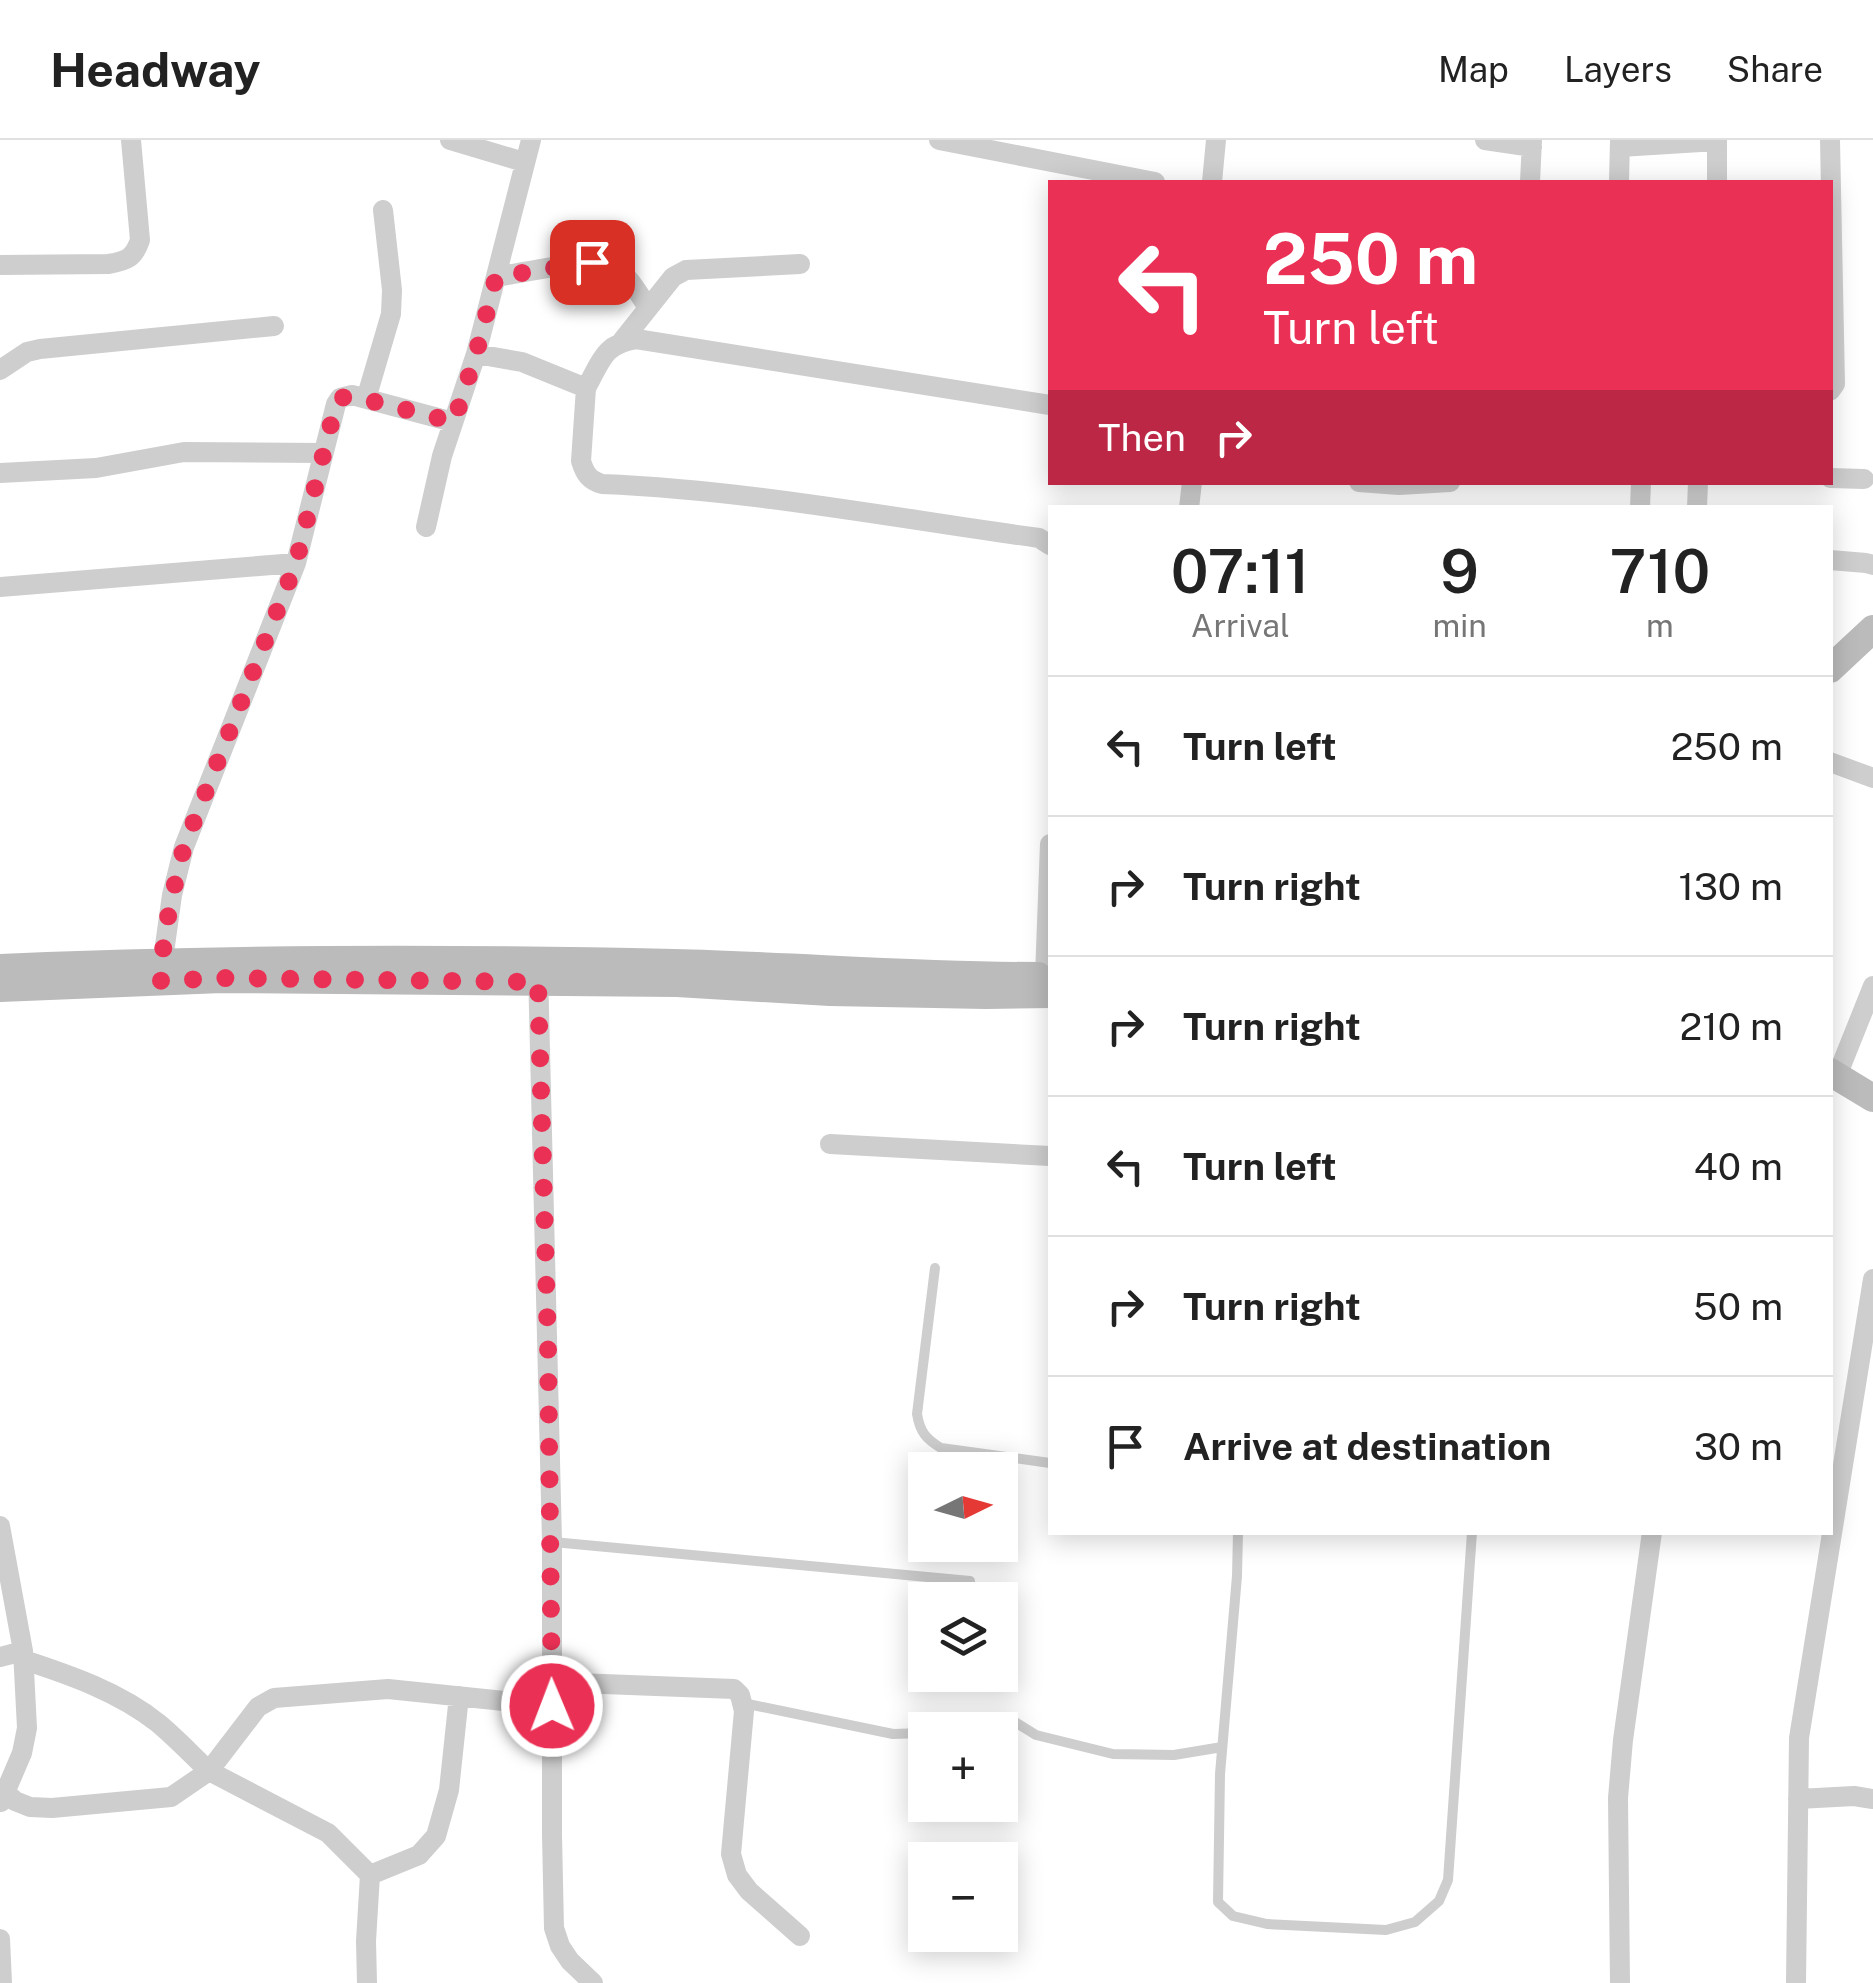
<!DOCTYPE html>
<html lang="en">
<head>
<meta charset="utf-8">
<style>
	body { margin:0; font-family:"Public Sans",sans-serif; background:#f6f6f6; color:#222; height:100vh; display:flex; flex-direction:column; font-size:38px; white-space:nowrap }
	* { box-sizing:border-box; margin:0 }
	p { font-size:32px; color:#767676 }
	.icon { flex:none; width:55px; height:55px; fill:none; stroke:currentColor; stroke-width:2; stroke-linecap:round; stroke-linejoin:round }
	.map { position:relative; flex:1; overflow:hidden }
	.drawer { position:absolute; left:1048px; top:365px; width:785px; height:1030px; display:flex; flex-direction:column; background:#fff; border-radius:0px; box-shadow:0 5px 25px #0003 }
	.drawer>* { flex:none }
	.top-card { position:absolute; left:1048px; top:40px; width:785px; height:305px; border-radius:0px; box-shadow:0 5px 25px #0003; background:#ea3155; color:#fff; overflow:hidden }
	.needle { width:65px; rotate:85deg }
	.tools { position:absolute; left:908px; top:1312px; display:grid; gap:20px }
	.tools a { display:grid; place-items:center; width:110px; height:110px; border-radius:0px; background:#fff; box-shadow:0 5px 25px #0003; font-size:50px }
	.pin { position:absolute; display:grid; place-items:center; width:85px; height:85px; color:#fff; margin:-42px; border-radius:20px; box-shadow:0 5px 15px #0006 }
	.me { position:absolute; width:110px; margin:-55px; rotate:359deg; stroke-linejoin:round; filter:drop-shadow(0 0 8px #0008) }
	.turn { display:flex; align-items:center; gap:35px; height:210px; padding:0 50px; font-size:45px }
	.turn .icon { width:130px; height:130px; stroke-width:2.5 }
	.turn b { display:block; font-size:70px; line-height:85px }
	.then { display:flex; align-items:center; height:95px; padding:0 50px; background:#0003; gap:20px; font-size:38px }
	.eta { display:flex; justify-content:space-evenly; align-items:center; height:170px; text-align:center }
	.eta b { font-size:60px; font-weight:600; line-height:70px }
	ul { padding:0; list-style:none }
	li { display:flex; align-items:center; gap:30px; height:140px; padding:0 50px; border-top:2px solid #e0e0e0 }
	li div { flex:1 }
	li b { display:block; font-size:38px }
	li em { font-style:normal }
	header { display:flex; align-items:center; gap:60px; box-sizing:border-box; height:140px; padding:0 50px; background:#fff; border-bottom:2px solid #e0e0e0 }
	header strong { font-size:48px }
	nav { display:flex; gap:55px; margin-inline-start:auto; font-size:35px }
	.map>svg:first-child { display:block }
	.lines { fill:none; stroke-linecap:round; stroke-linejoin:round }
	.service { stroke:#cecece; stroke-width:10 }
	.minor { stroke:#cecece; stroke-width:20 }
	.secondary { stroke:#bbb; stroke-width:28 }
	.route { stroke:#ea3155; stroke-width:18; stroke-dasharray:0 32.4 }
</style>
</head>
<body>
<header>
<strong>Headway</strong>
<nav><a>Map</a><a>Layers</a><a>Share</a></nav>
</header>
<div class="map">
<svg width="1873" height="1843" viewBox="0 0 1873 1843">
	<rect width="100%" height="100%" fill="#fff"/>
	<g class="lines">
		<!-- service -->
		<path class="service" d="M935,1128L917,1274C920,1292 926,1299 941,1308L1050,1323
			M1238,1392L1237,1436L1220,1634L1218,1762L1233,1776L1267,1784L1386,1790L1415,1782L1439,1761L1448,1740L1472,1392
			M553,1402L970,1441
			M743,1563L893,1594L925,1593
			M937,1590L997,1577L1010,1579L1036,1595L1113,1614L1174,1615L1222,1607"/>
		<!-- minor -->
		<path class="minor" d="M450,0L524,22
			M939,0L1155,42
			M1485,0L1532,7
			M1717,0V42
			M1620,7L1717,1
			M1212,42L1216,0
			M1530,42L1532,0
			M1619,42L1620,0
			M0,125L108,124C127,121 134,118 140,100L131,0
			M496,137C521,133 592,117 613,126C628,134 639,154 648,168
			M622,201L673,137L686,130L800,124
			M476,214L522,222L586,248C601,222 603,204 636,199L1050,265
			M0,230L27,212L40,209L274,186
			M586,248L581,321C585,334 589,340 602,344C749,350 893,378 1039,398L1050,405
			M1830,251L1835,244L1830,0
			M366,259L391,174L392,150L383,70
			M0,333L96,328L184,312L322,313
			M1830,338L1864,339
			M1359,342L1399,345L1450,342
			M1189,368L1192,342
			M1640,368L1641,342
			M1697,368L1698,342
			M426,387L442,316L476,214L531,0
			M1830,420L1866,423L1873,425
			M0,447L296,423
			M1830,622L1873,638
			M538,829L552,1402V1695L554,1788L560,1806L570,1821L593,1843
			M161,834L172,755L184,707L296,423L336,264L340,258L352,255L453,282
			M1045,836L1050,704
			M1837,936L1873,846
			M830,1004L1050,1016
			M0,1386L23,1511L27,1588L22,1613L1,1662
			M0,1517L23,1511
			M551,1542L734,1549L740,1555L744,1571L731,1714L737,1735L749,1751L800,1796
			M4,1651L15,1661L30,1667L52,1668L171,1657L209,1631C192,1615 176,1598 158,1583C119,1552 70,1535 24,1520
			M1798,1659L1854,1656L1873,1659
			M370,1735L328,1693L209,1631L258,1567L274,1558L388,1549L552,1566
			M0,1799L2,1843
			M367,1843L366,1801L370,1735L419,1715L436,1696L449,1650L459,1556
			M1620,1843L1618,1658L1623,1600L1652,1392
			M1796,1843L1799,1598L1873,1139"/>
		<!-- secondary -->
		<path class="secondary" d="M1830,529L1873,489
			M0,828C225,818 450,818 674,823C796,826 917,836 1038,836
			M0,848L222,839L677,843L830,852L986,855L1050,854
			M1830,932L1873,958"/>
	</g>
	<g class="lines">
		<!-- route -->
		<path class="route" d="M552,1566L548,1205L538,842L222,838L161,841C162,795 173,751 184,707L296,423L336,264L340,258L352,256L454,282L476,214L496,137L592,122"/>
	</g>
</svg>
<div class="tools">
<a><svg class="needle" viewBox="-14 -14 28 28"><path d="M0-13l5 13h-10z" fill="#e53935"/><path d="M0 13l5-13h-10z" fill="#767676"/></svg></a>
<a><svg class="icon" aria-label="layers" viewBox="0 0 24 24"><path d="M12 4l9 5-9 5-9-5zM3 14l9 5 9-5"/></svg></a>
<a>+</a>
<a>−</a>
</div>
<div class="pin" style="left:592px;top:122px;background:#d93025"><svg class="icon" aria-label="arrive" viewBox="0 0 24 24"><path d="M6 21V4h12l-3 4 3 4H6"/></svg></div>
<svg class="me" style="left:552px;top:1566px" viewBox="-20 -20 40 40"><circle r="17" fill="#ea3155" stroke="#fff" stroke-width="3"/><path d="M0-11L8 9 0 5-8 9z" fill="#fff"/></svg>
<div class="top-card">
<div class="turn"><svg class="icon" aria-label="left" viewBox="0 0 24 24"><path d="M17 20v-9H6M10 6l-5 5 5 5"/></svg><div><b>250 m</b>Turn left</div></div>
<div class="then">Then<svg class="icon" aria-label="right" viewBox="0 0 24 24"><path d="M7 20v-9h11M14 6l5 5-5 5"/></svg></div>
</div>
<section class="drawer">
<div class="eta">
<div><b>07:11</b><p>Arrival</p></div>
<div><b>9</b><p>min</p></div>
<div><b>710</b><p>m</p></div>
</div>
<ul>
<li><svg class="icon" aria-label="left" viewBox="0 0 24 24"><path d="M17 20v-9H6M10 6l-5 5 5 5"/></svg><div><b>Turn left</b></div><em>250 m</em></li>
<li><svg class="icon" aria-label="right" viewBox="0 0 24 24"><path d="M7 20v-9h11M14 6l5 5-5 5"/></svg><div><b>Turn right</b></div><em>130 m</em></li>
<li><svg class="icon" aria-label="right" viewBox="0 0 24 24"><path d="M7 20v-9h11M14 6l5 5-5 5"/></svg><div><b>Turn right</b></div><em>210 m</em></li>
<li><svg class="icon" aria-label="left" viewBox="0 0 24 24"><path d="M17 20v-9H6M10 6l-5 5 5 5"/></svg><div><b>Turn left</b></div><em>40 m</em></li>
<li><svg class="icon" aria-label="right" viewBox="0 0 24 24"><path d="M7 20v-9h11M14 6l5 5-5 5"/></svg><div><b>Turn right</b></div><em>50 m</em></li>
<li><svg class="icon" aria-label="arrive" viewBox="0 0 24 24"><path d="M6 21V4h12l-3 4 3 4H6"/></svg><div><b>Arrive at destination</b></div><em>30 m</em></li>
</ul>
</section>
</div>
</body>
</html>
